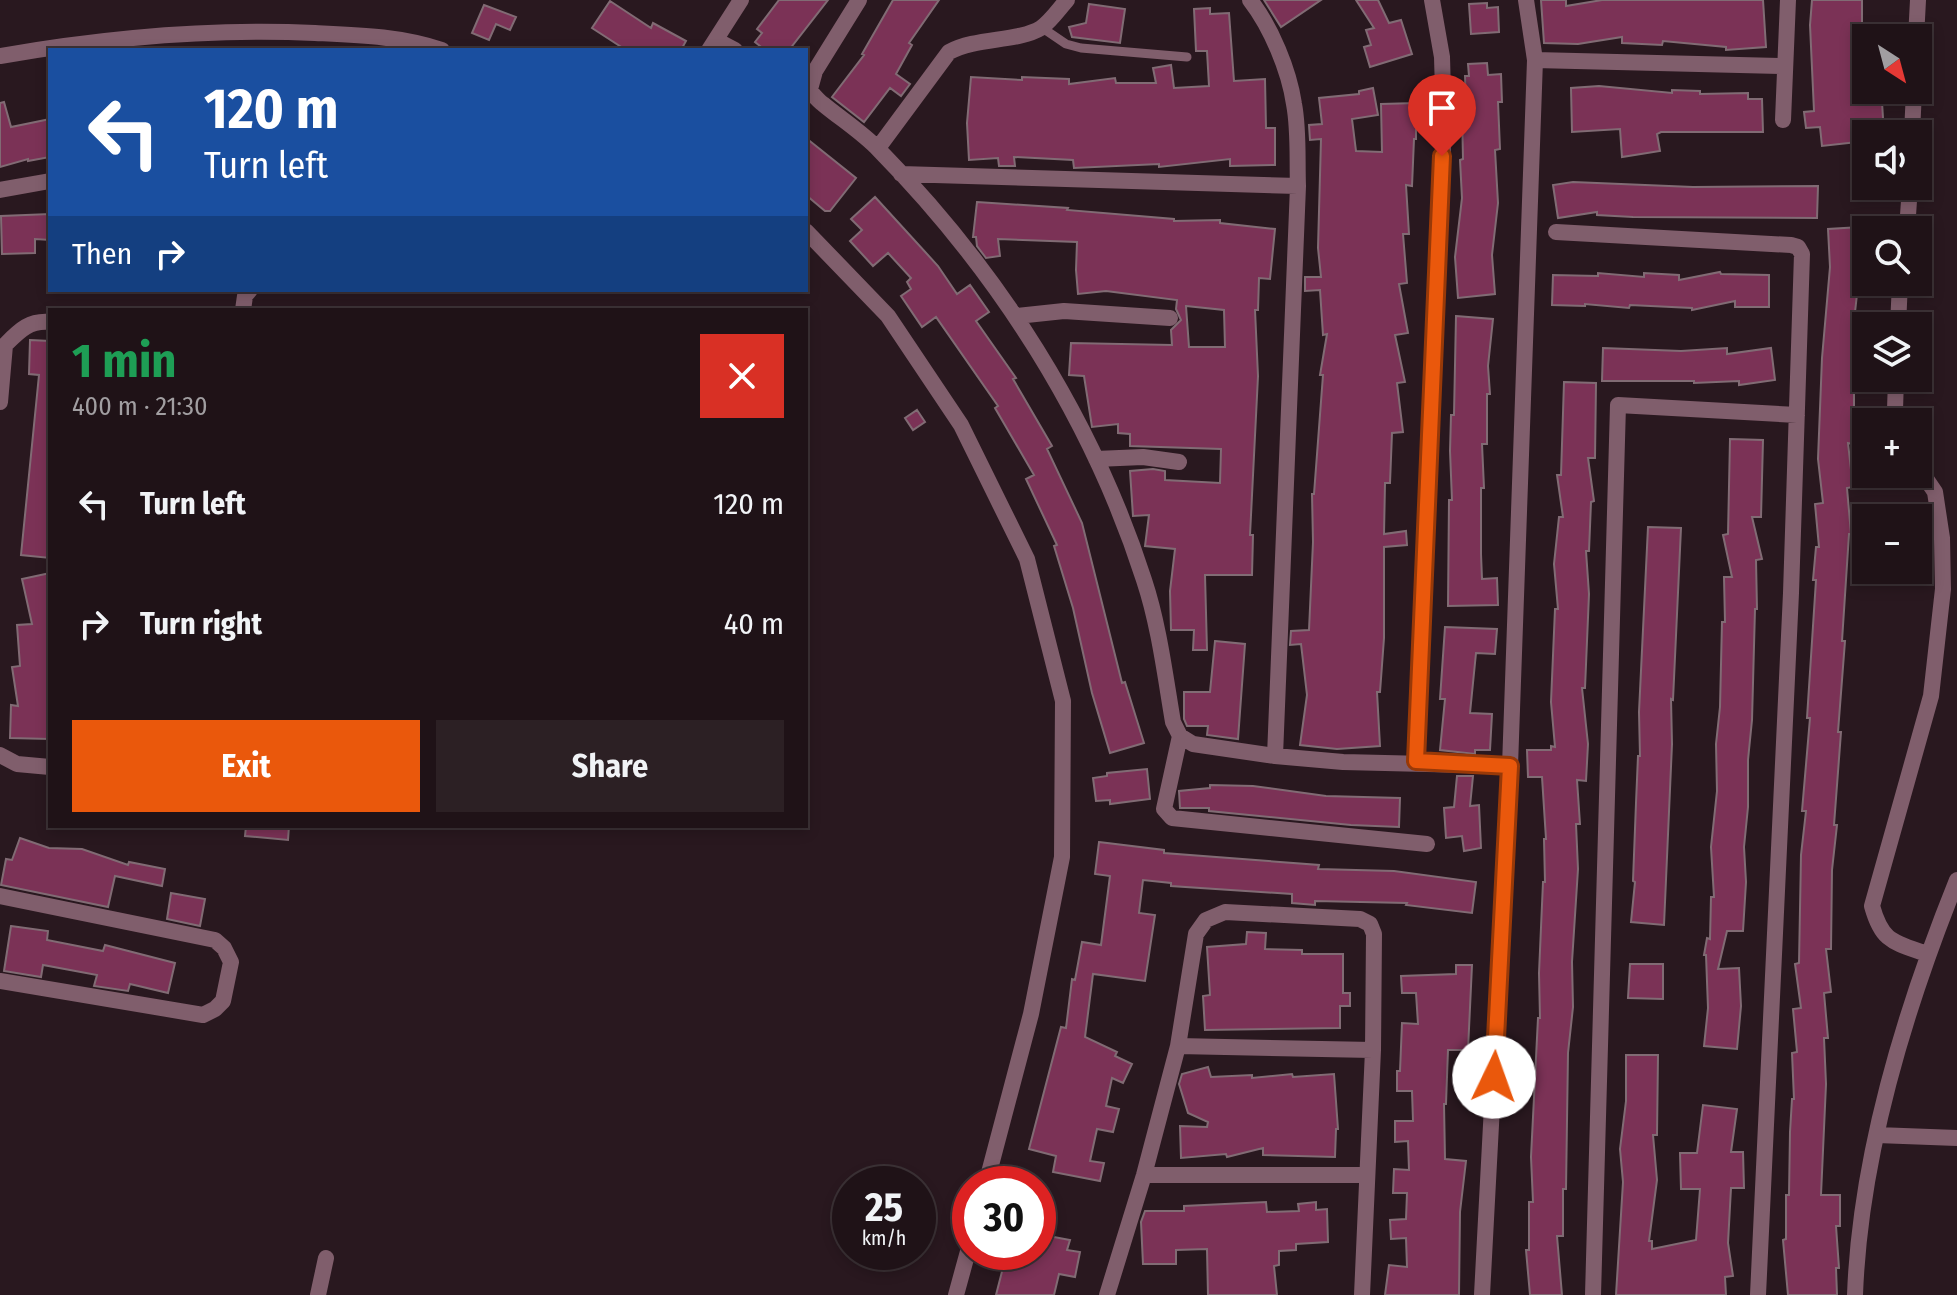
<!DOCTYPE html>
<html lang="en">
<head>
<meta charset="utf-8">
<style>
	body { margin:0; font-family:"Fira Sans Condensed",sans-serif; background:#2c2024; color:#f1f3f6; height:100vh; display:flex; flex-direction:column; font-size:30px; white-space:nowrap }
	* { box-sizing:border-box; margin:0 }
	p { font-size:26px; color:#a19ea1 }
	.icon { flex:none; width:44px; height:44px; fill:none; stroke:currentColor; stroke-width:2; stroke-linecap:round; stroke-linejoin:round }
	.map { position:relative; flex:1; overflow:hidden }
	.details { position:absolute; left:48px; top:308px; width:760px; height:520px; display:flex; flex-direction:column; background:#1f1217; border-radius:0px; box-shadow:0 4px 12px #0003,0 0 0 2px #3c3236 }
	.details>* { flex:none }
	.top-card { position:absolute; left:48px; top:48px; width:760px; height:244px; border-radius:0px; box-shadow:0 4px 12px #0003,0 0 0 2px #3c3236; background:#1a4fa0; color:#fff; overflow:hidden }
	.needle { width:52px; rotate:144deg }
	.controls { position:absolute; left:1852px; top:24px; display:grid; gap:16px }
	.controls a { display:grid; place-items:center; width:80px; height:80px; border-radius:0px; background:#1f1217; box-shadow:0 4px 12px #0003,0 0 0 2px #3c3236; font-size:40px }
	.speed { position:absolute; left:832px; top:1166px; display:flex; gap:16px; font-size:40px; font-weight:700; text-align:center }
	.speed>* { display:grid; place-content:center; width:104px; height:104px; border-radius:50%; background:#1f1217; box-shadow:0 4px 12px #0003,0 0 0 2px #3c3236; line-height:1 }
	.speed small { font-size:20px; font-weight:400 }
	.speed .limit { border:12px solid #d22; background:#fff; color:#111 }
	.pin { position:absolute; display:grid; place-items:center; width:68px; height:68px; color:#fff; margin:-82px -34px; border-radius:50% 50% 50% 0; rotate:-45deg; box-shadow:0 0 8px #0007 }
	.pin .icon { rotate:45deg }
	.me { position:absolute; width:88px; margin:-44px; rotate:3deg; stroke-linejoin:round; filter:drop-shadow(0 0 6px #0008) }
	.turn { display:flex; align-items:center; gap:28px; height:168px; padding:0 24px; font-size:36px }
	.turn .icon { width:104px; height:104px; stroke-width:2.5 }
	.turn b { display:block; font-size:56px; line-height:68px }
	.then { display:flex; align-items:center; height:76px; padding:0 24px; background:#0003; gap:16px; font-size:30px }
	.round { display:grid; place-items:center; flex:none; width:84px; height:84px; border-radius:0px; background:#2c2024 }
	.summary { display:flex; align-items:center; justify-content:space-between; height:136px; padding:0 24px }
	h1 { font-size:48px; font-weight:700; line-height:60px; color:#1e9e55 }
	.cta { display:flex; gap:16px; margin-top:auto; padding:16px 24px }
	.cta a { flex:1; height:92px; border-radius:0px; background:#ea580c; color:#fff; font-size:32px; font-weight:700; line-height:92px; text-align:center }
	.cta a+a { background:#2c2024; color:#f1f3f6 }
	ul { padding:0; list-style:none }
	li { display:flex; align-items:center; gap:24px; height:120px; padding:0 24px }
	li div { flex:1 }
	li b { display:block; font-size:30px }
	li em { font-style:normal }
	.map>svg:first-child { display:block }
	.building { fill:#7b3256; stroke:#816b74; stroke-width:2; fill-rule:evenodd }
	.lines { fill:none; stroke-linecap:round; stroke-linejoin:round }
	.service { stroke:#805e6c; stroke-width:9 }
	.minor { stroke:#805e6c; stroke-width:16 }
	.tertiary { stroke:#805e6c; stroke-width:16 }
	.route-casing { stroke:#983908; stroke-width:20 }
	.route { stroke:#ea580c; stroke-width:14 }
</style>
</head>
<body>
<div class="map">
<svg width="1957" height="1295" viewBox="0 0 1957 1295">
	<rect width="100%" height="100%" fill="#29181f"/>
	<!-- building -->
	<path class="building" d="M779,0H828L789,50H765L755,42L762,33L757,29Z
		M893,0H939L909,43L912,45L896,74L910,84L901,96L890,88L864,122L832,97L864,55L862,54Z
		M1264,0H1321L1281,27Z
		M1356,0H1378L1389,23L1401,20L1412,54L1370,67L1364,47L1371,45L1366,30L1374,28Z
		M1541,0H1566V6L1602,0H1763L1766,47L1726,50V47L1663,41L1662,45L1622,43V37L1578,44L1544,43Z
		M1812,0H1862V55L1855,56L1859,104L1882,102L1884,134H1866V141L1822,146L1820,127L1806,128L1804,112L1814,111L1810,25Z
		M610,1L651,28L653,23L686,41L681,50H626L592,28Z
		M1487,3V8L1498,7L1499,32L1471,34L1469,4Z
		M1089,4L1125,9L1120,43L1072,37L1069,27L1086,23Z
		M484,5L516,17L510,30L496,24L489,40L472,33Z
		M1210,8V14L1229,13L1234,81L1265,79L1266,128H1275V165L1230,166V159L1159,167V164L1074,168L1073,160L1014,157L1015,166H999L998,158L969,160L967,123L971,77L1022,80V77L1069,79V84L1115,78L1116,83H1156L1153,68L1171,65L1174,88L1209,86L1207,51H1196L1194,9Z
		M1487,63L1488,75L1501,74L1502,102H1498L1500,149L1495,150L1498,203L1492,255L1495,294L1458,298L1455,257L1462,198L1460,160L1463,159L1462,113H1466L1465,76H1469L1468,64Z
		M1599,86L1672,93V90L1700,91V94L1748,93V99H1762L1763,132H1661L1657,134L1660,151L1622,157L1620,129L1572,132L1571,88Z
		M1373,88L1378,115L1352,119L1356,151L1382,152L1381,104L1416,103V139H1414L1412,186L1406,185L1409,234H1403L1407,283L1399,284L1408,333L1395,335L1405,382L1397,383L1403,432L1392,433L1390,483H1385L1384,534L1406,531L1407,545L1384,547V638L1380,692H1377L1380,746L1337,749L1300,745L1307,695L1301,644L1290,645L1291,631L1309,630L1313,542L1312,494H1314L1323,375H1320L1327,334L1323,335L1320,290L1305,291V277H1321L1318,248L1321,139L1310,140L1309,125L1322,124L1319,98L1359,94V91Z
		M4,102L11,127L50,119V157L28,161V159L0,167V103Z
		M806,138L856,178L830,211H825L806,195Z
		M1573,182L1693,187L1818,186L1817,218L1633,217L1597,215V212L1558,218L1553,185Z
		M875,197L938,266L957,294L970,285L989,312L976,321L1016,378L1013,379L1052,446L1047,449L1082,523L1122,683L1125,682L1144,743L1110,753L1092,693L1073,608L1054,546L1057,545L1026,479L1034,475L995,408L998,406L936,317L922,327L901,296L911,289L907,282L911,278L888,253L873,266L850,241L862,230L851,219Z
		M977,202L1068,208L1067,210L1174,219V221L1220,220V223L1275,229L1270,279L1259,278L1258,310H1255L1258,376L1250,535H1253L1252,575H1205L1207,650H1193L1194,630H1171L1170,591L1175,549L1145,546L1149,515L1133,516L1130,471L1153,469L1165,471V480L1220,483L1221,449L1130,446V434L1118,433V424L1092,427L1084,376L1069,375L1071,343L1172,345L1171,330L1181,320L1176,309L1177,300L1106,291L1078,294L1076,270L1077,242L998,239L1000,256L986,258L977,246L976,237H973ZM1186,306L1224,310L1225,347H1189Z
		M50,214V240L35,239V253L2,254L1,216Z
		M1860,227L1861,259L1854,321V411L1852,444L1848,443L1853,487L1847,488L1851,534H1849L1842,641H1845L1838,732H1841L1834,825H1837L1832,870L1831,949H1826L1831,992L1824,993L1828,1038H1824L1826,1084L1821,1195H1840V1226H1836L1839,1268H1836L1837,1295H1788L1783,1240L1786,1239V1195H1789L1790,1132L1792,1099H1794L1792,1053L1797,1052L1793,1009L1801,1008L1795,964L1799,963L1801,855L1806,811H1802L1810,718H1807L1816,580H1813L1816,547H1819L1815,504L1823,503L1818,459L1822,358L1830,267L1828,229Z
		M1720,272L1721,274L1769,275V307H1735V301L1692,310V308L1630,305L1629,308L1585,304V306L1552,305L1553,275L1598,276V273L1644,277V273L1679,275V280Z
		M1456,316L1493,319L1488,366L1490,394H1487V444H1482L1484,488H1481V554L1482,579L1497,578L1498,605L1448,606L1449,500H1452L1450,451L1451,415H1454Z
		M30,340L50,341V558L21,555L39,375L29,374Z
		M1603,348L1681,351L1727,348V354L1771,348L1775,380L1739,385V381L1694,383V381H1602Z
		M1564,382L1596,383L1595,458H1588L1594,501L1591,502L1589,551H1586L1589,594L1585,688H1582L1588,744L1586,781L1577,780L1580,824H1576L1578,869L1572,962L1573,1007L1568,1053L1566,1189H1563V1236H1557L1562,1295H1530L1526,1250H1529V1202H1533L1531,1157L1538,1018H1540L1539,973L1543,882H1545L1544,839H1546L1542,777H1528L1527,750H1551V746L1555,747L1551,702L1555,609H1558L1554,564L1559,517H1563L1557,475H1561Z
		M917,410L925,422L913,430L905,418Z
		M1730,439L1763,440L1761,517H1752L1762,559L1756,560L1757,609H1755L1752,720L1748,760V807L1744,847L1746,882L1743,931H1727L1718,969L1739,968L1741,1006L1737,1049L1704,1046L1708,1008L1706,955H1704L1707,938L1710,939L1711,897H1714L1711,847L1717,791L1716,744L1720,707L1722,622H1725L1724,577H1732L1723,535L1728,534Z
		M1648,527L1681,528L1673,700L1671,699L1672,744L1664,925L1631,922L1635,882L1633,881L1636,803L1638,756H1640L1639,712Z
		M50,573V739L10,738L11,705L18,706L12,667L20,666L17,625L32,624L22,579Z
		M1445,627L1497,629L1495,654L1476,653L1470,713L1492,714L1490,750H1475V754L1440,750L1445,699H1440Z
		M1215,641L1245,644L1238,739L1207,735L1208,726H1187L1184,719V692H1210Z
		M1147,769L1150,799L1110,804V800L1096,801L1093,778L1107,776V773Z
		M1457,776H1473L1470,806L1479,805L1481,848L1464,851L1462,836L1446,838L1444,808L1454,807Z
		M1210,785L1253,786L1326,796L1400,798L1399,827L1351,825L1209,811V808H1180L1179,791L1210,788Z
		M246,826H289L288,840L245,836Z
		M20,838L49,848L82,849L128,865L129,862L165,869L162,886L115,876L108,907L1,885L6,859L12,860Z
		M1099,842L1164,850V853L1319,865L1318,869L1394,871L1476,882L1472,913L1406,905L1407,903L1315,901V905L1292,903V894L1171,886V883L1143,880L1139,913L1155,915L1145,981L1093,974L1085,1037L1117,1052L1115,1056L1132,1064L1123,1083L1112,1078L1106,1106L1119,1109L1113,1132L1097,1129L1090,1161L1104,1163L1100,1181L1053,1172L1056,1156L1029,1149L1061,1027L1066,1028L1072,979L1075,980L1082,942L1101,945L1110,876L1095,874Z
		M171,893L205,899L200,926L167,919Z
		M11,926L48,931L47,940L103,951L105,945L175,963L168,993L130,984L128,991L94,986L97,975L43,965L41,977L4,971Z
		M1247,932L1266,933L1265,949L1302,950V954H1343V993H1350V1006H1340V1028L1205,1030L1203,996L1210,995L1207,947L1246,944Z
		M1630,964H1663V999L1628,998Z
		M1456,965H1472L1468,1050H1448L1446,1104H1444L1445,1159L1466,1161L1460,1212L1459,1295H1385L1389,1265L1407,1267L1406,1238L1391,1239L1390,1220L1406,1219L1407,1193H1393L1394,1169L1409,1170L1408,1141L1395,1142V1121H1413L1412,1091H1397V1071H1400L1402,1023L1418,1024L1416,993H1402L1401,976L1456,974Z
		M1626,1055H1658L1657,1135H1653L1657,1180L1649,1241H1652V1249L1696,1240L1700,1189H1681L1680,1153H1697L1703,1105L1737,1109L1731,1152H1743L1744,1188H1731L1728,1243L1733,1276L1725,1277L1726,1295H1616L1623,1182L1620,1149L1626,1101Z
		M1208,1067L1211,1077L1252,1075V1078L1292,1074L1293,1077L1334,1074L1338,1129H1336L1335,1157L1263,1155V1148L1227,1157L1226,1154L1181,1158L1180,1126L1207,1127L1208,1122L1188,1113L1179,1084L1182,1074Z
		M1266,1202L1267,1212L1299,1211L1298,1204L1316,1202V1210L1327,1209L1328,1242L1296,1244V1250L1279,1251V1265L1274,1266L1277,1295H1208L1207,1249L1176,1250V1264H1143L1141,1222L1145,1211H1184V1206Z
		M1038,1234L1070,1240L1067,1250L1080,1252L1075,1277L1059,1274L1054,1295H996L1007,1252H1038Z"/>
	<g class="lines">
		<!-- service -->
		<path class="service" d="M1041,27L1066,44L1081,48L1187,57"/>
		<!-- minor -->
		<path class="minor" d="M1250,0C1271,27 1289,70 1294,104C1299,130 1297,159 1298,186L1275,756
			M1916,38L1918,0
			M716,40L735,50
			M709,50L741,0
			M1535,60L1785,66
			M806,87C812,92 816,99 823,104C841,119 863,133 879,150C998,271 1092,418 1144,580C1159,625 1165,675 1173,722L1180,736L1193,744L1275,756L1343,762L1510,766
			M810,89L815,71L859,0
			M1783,120L1788,0
			M1912,134L1914,90
			M878,148L949,52C976,37 1018,42 1041,28C1051,21 1059,9 1067,0
			M901,174L1298,186
			M0,190L50,181
			M1907,230L1910,186
			M1556,232L1791,245L1798,247L1802,254L1791,593L1758,1295
			M243,310L245,296L250,290
			M1017,316L1064,311L1170,318
			M1898,326L1900,282
			M1896,378L1895,410L1899,422
			M0,402L5,345C19,331 29,320 50,322
			M1096,459L1143,457L1179,462
			M1918,467L1935,492L1942,538L1943,589L1931,696L1872,906C1882,942 1893,942 1927,954
			M1180,736L1164,809L1172,818L1427,844
			M0,755L17,764L50,767
			M1416,761L1444,126L1442,57L1432,0
			M0,896L215,940L224,948L231,962L223,1001L215,1009L203,1015L0,981
			M1178,1046L1373,1050
			M1877,1135L1957,1138
			M1144,1175H1367
			M318,1295L326,1258
			M1107,1295L1144,1175L1178,1046L1196,934L1206,920L1225,912L1360,919L1370,924L1374,934L1373,1050L1362,1295
			M1482,1295L1510,766L1535,60L1526,0
			M1593,1295L1618,405L1797,415
			M1855,1295C1860,1155 1905,1009 1957,880"/>
		<!-- tertiary -->
		<path class="tertiary" d="M0,56C104,38 210,28 315,33C359,35 400,36 442,50
			M806,231L888,316L961,425L1027,559L1063,701L1062,857L1031,1014L986,1184
			M956,1295L970,1244"/>
	</g>
	<g class="lines">
		<defs>
			<path id="route" d="M1442,156L1416,761L1510,766L1494,1077"/>
		</defs>
		<!-- route casing -->
		<use href="#route" class="route-casing"/>
		<!-- route -->
		<use href="#route" class="route"/>
	</g>
</svg>
<div class="controls">
<a><svg class="needle" viewBox="-14 -14 28 28"><path d="M0-13l5 13h-10z" fill="#e53935"/><path d="M0 13l5-13h-10z" fill="#a19ea1"/></svg></a>
<a><svg class="icon" aria-label="sound" viewBox="0 0 24 24"><path d="M4 9h4l5-4v14l-5-4H4zM17 9q2 3 0 6"/></svg></a>
<a><svg class="icon" aria-label="search" viewBox="0 0 24 24"><circle cx="10" cy="10" r="6"/><path d="M15 15l6 6"/></svg></a>
<a><svg class="icon" aria-label="layers" viewBox="0 0 24 24"><path d="M12 4l9 5-9 5-9-5zM3 14l9 5 9-5"/></svg></a>
<a>+</a>
<a>−</a>
</div>
<div class="speed"><div>25<small>km/h</small></div><div class="limit">30</div></div>
<div class="pin" style="left:1442px;top:156px;background:#d93025"><svg class="icon" aria-label="arrive" viewBox="0 0 24 24"><path d="M6 21V4h12l-3 4 3 4H6"/></svg></div>
<svg class="me" style="left:1494px;top:1077px" viewBox="-20 -20 40 40"><circle r="19" fill="#fff"/><path d="M0-13L10 11 0 6-10 11z" fill="#ea580c"/></svg>
<div class="top-card">
<div class="turn"><svg class="icon" aria-label="left" viewBox="0 0 24 24"><path d="M17 20v-9H6M10 6l-5 5 5 5"/></svg><div><b>120 m</b>Turn left</div></div>
<div class="then">Then<svg class="icon" aria-label="right" viewBox="0 0 24 24"><path d="M7 20v-9h11M14 6l5 5-5 5"/></svg></div>
</div>
<section class="details">
<div class="summary"><div><h1>1 min</h1><p>400 m · 21:30</p></div><a class="round" style="background:#d93025;color:#fff"><svg class="icon" aria-label="close" viewBox="0 0 24 24"><path d="M6 6l12 12M18 6L6 18"/></svg></a></div>
<ul>
<li><svg class="icon" aria-label="left" viewBox="0 0 24 24"><path d="M17 20v-9H6M10 6l-5 5 5 5"/></svg><div><b>Turn left</b></div><em>120 m</em></li>
<li><svg class="icon" aria-label="right" viewBox="0 0 24 24"><path d="M7 20v-9h11M14 6l5 5-5 5"/></svg><div><b>Turn right</b></div><em>40 m</em></li>
</ul>
<div class="cta"><a>Exit</a><a>Share</a></div>
</section>
</div>
</body>
</html>
